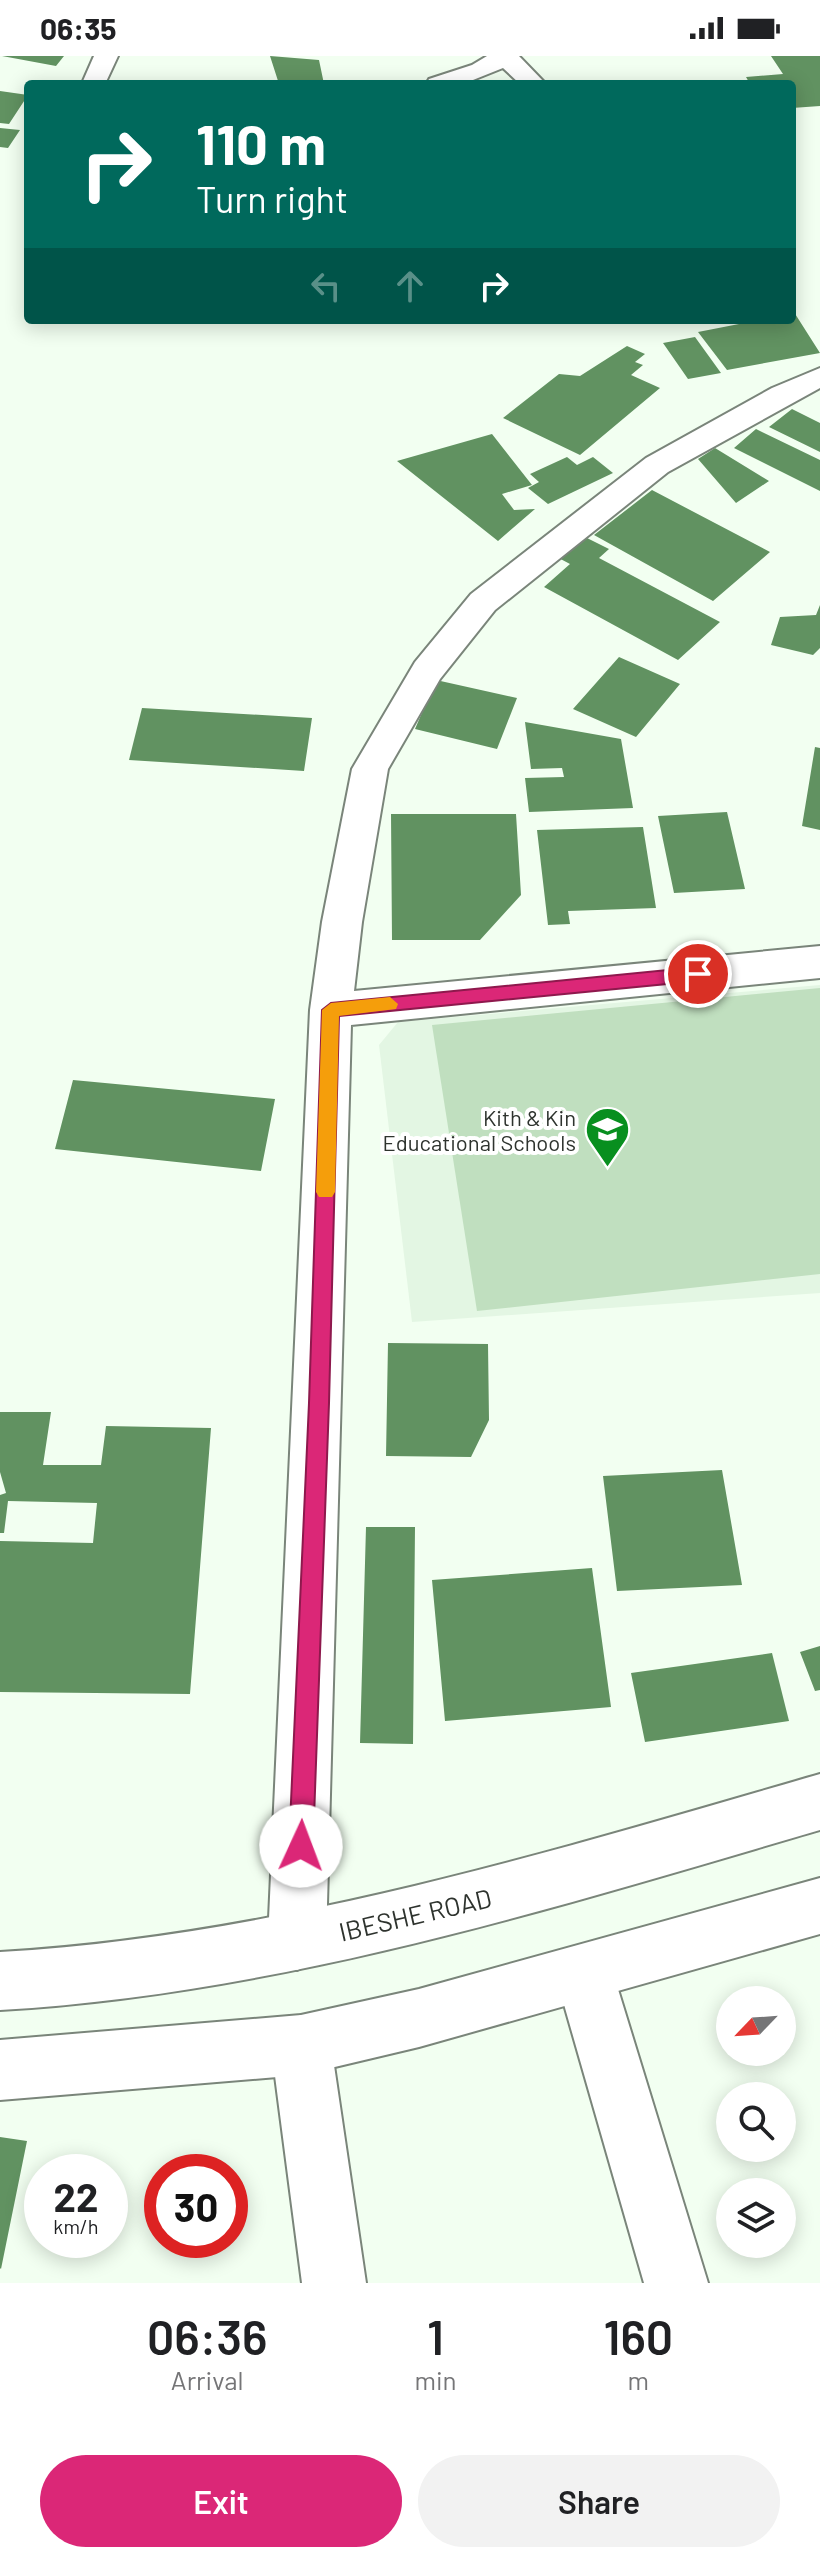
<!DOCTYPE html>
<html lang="en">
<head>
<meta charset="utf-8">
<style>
	body { margin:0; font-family:Barlow,sans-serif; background:#f2f2f2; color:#202124; height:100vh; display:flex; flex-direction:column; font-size:30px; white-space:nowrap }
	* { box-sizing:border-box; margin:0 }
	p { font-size:26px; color:#757577 }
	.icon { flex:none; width:44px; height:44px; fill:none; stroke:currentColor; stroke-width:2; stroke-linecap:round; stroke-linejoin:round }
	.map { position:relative; height:2227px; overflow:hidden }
	.sheet { display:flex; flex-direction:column; background:#fff; flex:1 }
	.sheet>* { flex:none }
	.guide { position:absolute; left:24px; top:24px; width:772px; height:244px; border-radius:8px; box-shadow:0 4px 20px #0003; background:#00695c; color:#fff; overflow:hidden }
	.needle { width:52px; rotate:245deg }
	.tools { position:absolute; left:716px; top:1930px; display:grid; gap:16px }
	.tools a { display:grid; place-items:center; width:80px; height:80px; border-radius:50%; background:#fff; box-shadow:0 4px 20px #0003; font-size:40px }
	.speed { position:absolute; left:24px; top:2098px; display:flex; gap:16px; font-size:40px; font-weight:700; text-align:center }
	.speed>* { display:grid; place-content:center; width:104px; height:104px; border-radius:50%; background:#fff; box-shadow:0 4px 20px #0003; line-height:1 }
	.speed small { font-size:20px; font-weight:400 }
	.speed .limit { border:12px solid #d22; background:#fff; color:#111 }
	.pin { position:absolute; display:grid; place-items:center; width:68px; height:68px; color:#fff; margin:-34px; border:4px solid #fff; border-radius:50%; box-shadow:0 2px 8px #0007 }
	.me { position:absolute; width:88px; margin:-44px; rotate:2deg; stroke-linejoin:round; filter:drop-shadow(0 0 6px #0008) }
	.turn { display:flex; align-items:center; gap:28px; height:168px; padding:0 40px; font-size:36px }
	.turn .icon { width:104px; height:104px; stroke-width:2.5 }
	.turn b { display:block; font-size:56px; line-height:68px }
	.lanes { display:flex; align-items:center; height:76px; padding:0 40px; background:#0003; justify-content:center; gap:40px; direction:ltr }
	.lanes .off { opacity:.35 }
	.eta { display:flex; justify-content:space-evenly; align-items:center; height:136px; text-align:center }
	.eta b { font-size:48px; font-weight:600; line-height:56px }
	.button { display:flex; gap:16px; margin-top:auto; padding:16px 40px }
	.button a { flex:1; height:92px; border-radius:48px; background:#db2777; color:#fff; font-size:32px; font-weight:600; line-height:92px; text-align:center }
	.button a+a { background:#f2f2f2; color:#202124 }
	.status { display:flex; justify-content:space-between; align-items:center; height:56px; padding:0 40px; background:#fff; direction:ltr }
	.status svg { height:22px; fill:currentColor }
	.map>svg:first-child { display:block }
	.built { fill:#e3f6e3 }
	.green { fill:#c0dfbf }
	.building { fill:#619261 }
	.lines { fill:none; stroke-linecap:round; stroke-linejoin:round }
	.street-casing { stroke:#7a857a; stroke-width:4 }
	.secondary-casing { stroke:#7a857a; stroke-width:4 }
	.street { fill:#fff; fill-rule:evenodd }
	.secondary { fill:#fff; fill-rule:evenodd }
	.route { fill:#db2777; stroke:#8e194d; stroke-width:2 }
	.slow { fill:#f59e0b }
	.labels { text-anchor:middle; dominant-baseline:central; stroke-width:8; stroke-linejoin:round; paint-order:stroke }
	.poi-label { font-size:22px; fill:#2e332e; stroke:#fff; text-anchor:end }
	.near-street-label { font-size:26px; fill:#2e332e; stroke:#fff }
</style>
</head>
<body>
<div class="status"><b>06:35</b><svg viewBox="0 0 49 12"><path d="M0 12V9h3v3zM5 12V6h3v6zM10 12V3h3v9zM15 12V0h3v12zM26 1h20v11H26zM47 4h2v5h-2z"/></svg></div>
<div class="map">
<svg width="820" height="2227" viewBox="0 0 820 2227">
	<rect width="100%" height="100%" fill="#f2fff1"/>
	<!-- built -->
	<path class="built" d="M820,929V1237L412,1266L379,989L398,966Z"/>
	<!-- green -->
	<path class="green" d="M820,932V1218L477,1255L432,969Z"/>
	<!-- building -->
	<path class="building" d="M2,0H64L56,10Z
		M270,0L319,4L324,28H279Z
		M771,0H820V50L792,52V28H750L746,21L783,18Z
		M0,35L28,39L9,68L0,67Z
		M0,72L20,74L8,92L0,91Z
		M792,253L820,297L727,314L698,276L739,268L737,264H792Z
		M695,281L721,317L688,323L663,287Z
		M627,290L645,298L635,306L643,309L631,319L660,332L580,399L503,362L559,318L580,320Z
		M792,353L820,367V396L769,371Z
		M756,373L820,404V435L734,392Z
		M492,378L532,429L502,438L514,454L535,453L498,485L397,405Z
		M715,392L769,425L736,447L698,403Z
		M567,401L577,409L593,401L613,417L548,448L528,432L539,426L530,418Z
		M652,434L770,496L713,545L594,479Z
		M579,478L609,493L599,502L720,566L678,604L544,531L570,508L553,499Z
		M820,549V592L813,599L771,589L780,561L816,559Z
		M619,601L680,628L636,681L573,653Z
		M436,624L517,642L497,693L415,673Z
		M142,652L312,662L304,715L129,704Z
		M525,666L621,683L633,752L529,756L525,722L564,721L562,712L531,713Z
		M815,691L820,692V774L802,770Z
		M727,756L745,833L674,837L658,760Z
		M391,758H516L521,839L480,884H392Z
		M643,771L656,852L568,855L570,868L548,869L537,774Z
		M73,1024L275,1043L261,1115L55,1093Z
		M388,1287L488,1288L489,1364L471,1401L386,1400Z
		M0,1356H51L43,1409H101L106,1370L211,1372L190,1638L0,1636V1485L93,1487L97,1447L8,1445L4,1477H0V1439L6,1437L0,1416Z
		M722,1414L742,1529L617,1535L603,1420Z
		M366,1471H415L413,1688L360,1687Z
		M592,1512L611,1651L445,1665L432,1524Z
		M820,1590V1634L815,1635L800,1596Z
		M772,1597L789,1665L645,1686L631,1617Z
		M0,2081L27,2085L1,2213L0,2212Z"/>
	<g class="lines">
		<defs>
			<path id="street" d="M94,0H118L105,28H85L83,25Z
				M487,0H519L546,28H520L503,12L463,28H426L429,23L472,9Z
				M820,312V332L668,416L495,554L440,623L388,713L362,866L354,935L820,890V922L351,969L326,1885L317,1905L297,1914L277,1905L268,1885L310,954L322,866L352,713L415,606L471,538L646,402L772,332Z
				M584,1888L605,1896L613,1917L708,2227H644L555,1917L563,1896Z
				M301,1959L322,1968L331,1989L366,2227H302L271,1989L280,1968Z"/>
			<path id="secondary" d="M820,1718V1774C553,1852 280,1938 0,1954V1896C279,1880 553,1795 820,1718Z
				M820,1822V1878L419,1991L301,2019L0,2044V1984L301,1959L419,1933Z"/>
		</defs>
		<!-- street casing -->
		<use href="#street" class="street-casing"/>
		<!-- secondary casing -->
		<use href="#secondary" class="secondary-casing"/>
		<!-- street -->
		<use href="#street" class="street"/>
		<!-- secondary -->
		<use href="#secondary" class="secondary"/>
	</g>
	<!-- route -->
	<path class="route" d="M698,911L706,918L698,925L339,960L329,1347L313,1790L309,1798L301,1802L293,1798L289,1790L309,1347L322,954L331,947Z"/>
	<!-- slow -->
	<path class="slow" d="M390,941L398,948L396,953L339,960L335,1136L332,1141H319L316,1136L322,954L331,947Z"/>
	<!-- icons -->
	<defs>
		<symbol id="school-pin" viewBox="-11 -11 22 30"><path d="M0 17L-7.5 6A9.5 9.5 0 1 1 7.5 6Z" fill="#088f1f" stroke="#fff"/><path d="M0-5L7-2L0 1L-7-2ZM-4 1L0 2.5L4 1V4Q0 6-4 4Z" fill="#fff"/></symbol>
	</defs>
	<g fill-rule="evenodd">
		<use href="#school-pin" x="582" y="1048" width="51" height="69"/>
	</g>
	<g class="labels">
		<!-- poi labels -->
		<g class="poi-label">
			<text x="576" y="1061">Kith &amp; Kin<tspan x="576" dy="25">Educational Schools</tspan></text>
		</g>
		<!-- near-street labels -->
		<g class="near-street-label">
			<text transform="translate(415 1858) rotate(-13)">IBESHE ROAD</text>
		</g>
	</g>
</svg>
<div class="tools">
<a><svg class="needle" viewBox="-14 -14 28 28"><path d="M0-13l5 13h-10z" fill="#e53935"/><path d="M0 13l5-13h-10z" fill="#757577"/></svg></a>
<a><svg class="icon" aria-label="search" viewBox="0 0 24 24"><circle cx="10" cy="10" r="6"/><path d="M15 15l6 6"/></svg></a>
<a><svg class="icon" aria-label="layers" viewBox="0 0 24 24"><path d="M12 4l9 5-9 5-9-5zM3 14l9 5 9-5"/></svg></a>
</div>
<div class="speed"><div>22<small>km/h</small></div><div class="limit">30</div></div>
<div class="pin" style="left:698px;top:918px;background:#d93025"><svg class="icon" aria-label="arrive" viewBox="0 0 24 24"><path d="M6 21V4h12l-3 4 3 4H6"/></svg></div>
<svg class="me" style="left:301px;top:1790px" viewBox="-20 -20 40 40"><circle r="19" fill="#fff"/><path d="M0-13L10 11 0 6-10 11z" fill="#db2777"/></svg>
<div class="guide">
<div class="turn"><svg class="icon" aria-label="right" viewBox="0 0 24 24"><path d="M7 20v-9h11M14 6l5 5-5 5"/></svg><div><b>110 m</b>Turn right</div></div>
<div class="lanes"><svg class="icon off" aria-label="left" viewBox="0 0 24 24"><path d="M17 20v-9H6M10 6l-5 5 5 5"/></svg><svg class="icon off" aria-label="ahead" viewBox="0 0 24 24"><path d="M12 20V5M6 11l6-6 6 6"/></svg><svg class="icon" aria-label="right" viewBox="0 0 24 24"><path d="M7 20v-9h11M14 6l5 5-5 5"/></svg></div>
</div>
</div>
<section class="sheet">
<div class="eta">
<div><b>06:36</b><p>Arrival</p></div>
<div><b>1</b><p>min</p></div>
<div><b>160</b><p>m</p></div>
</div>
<div class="button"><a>Exit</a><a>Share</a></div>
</section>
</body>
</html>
